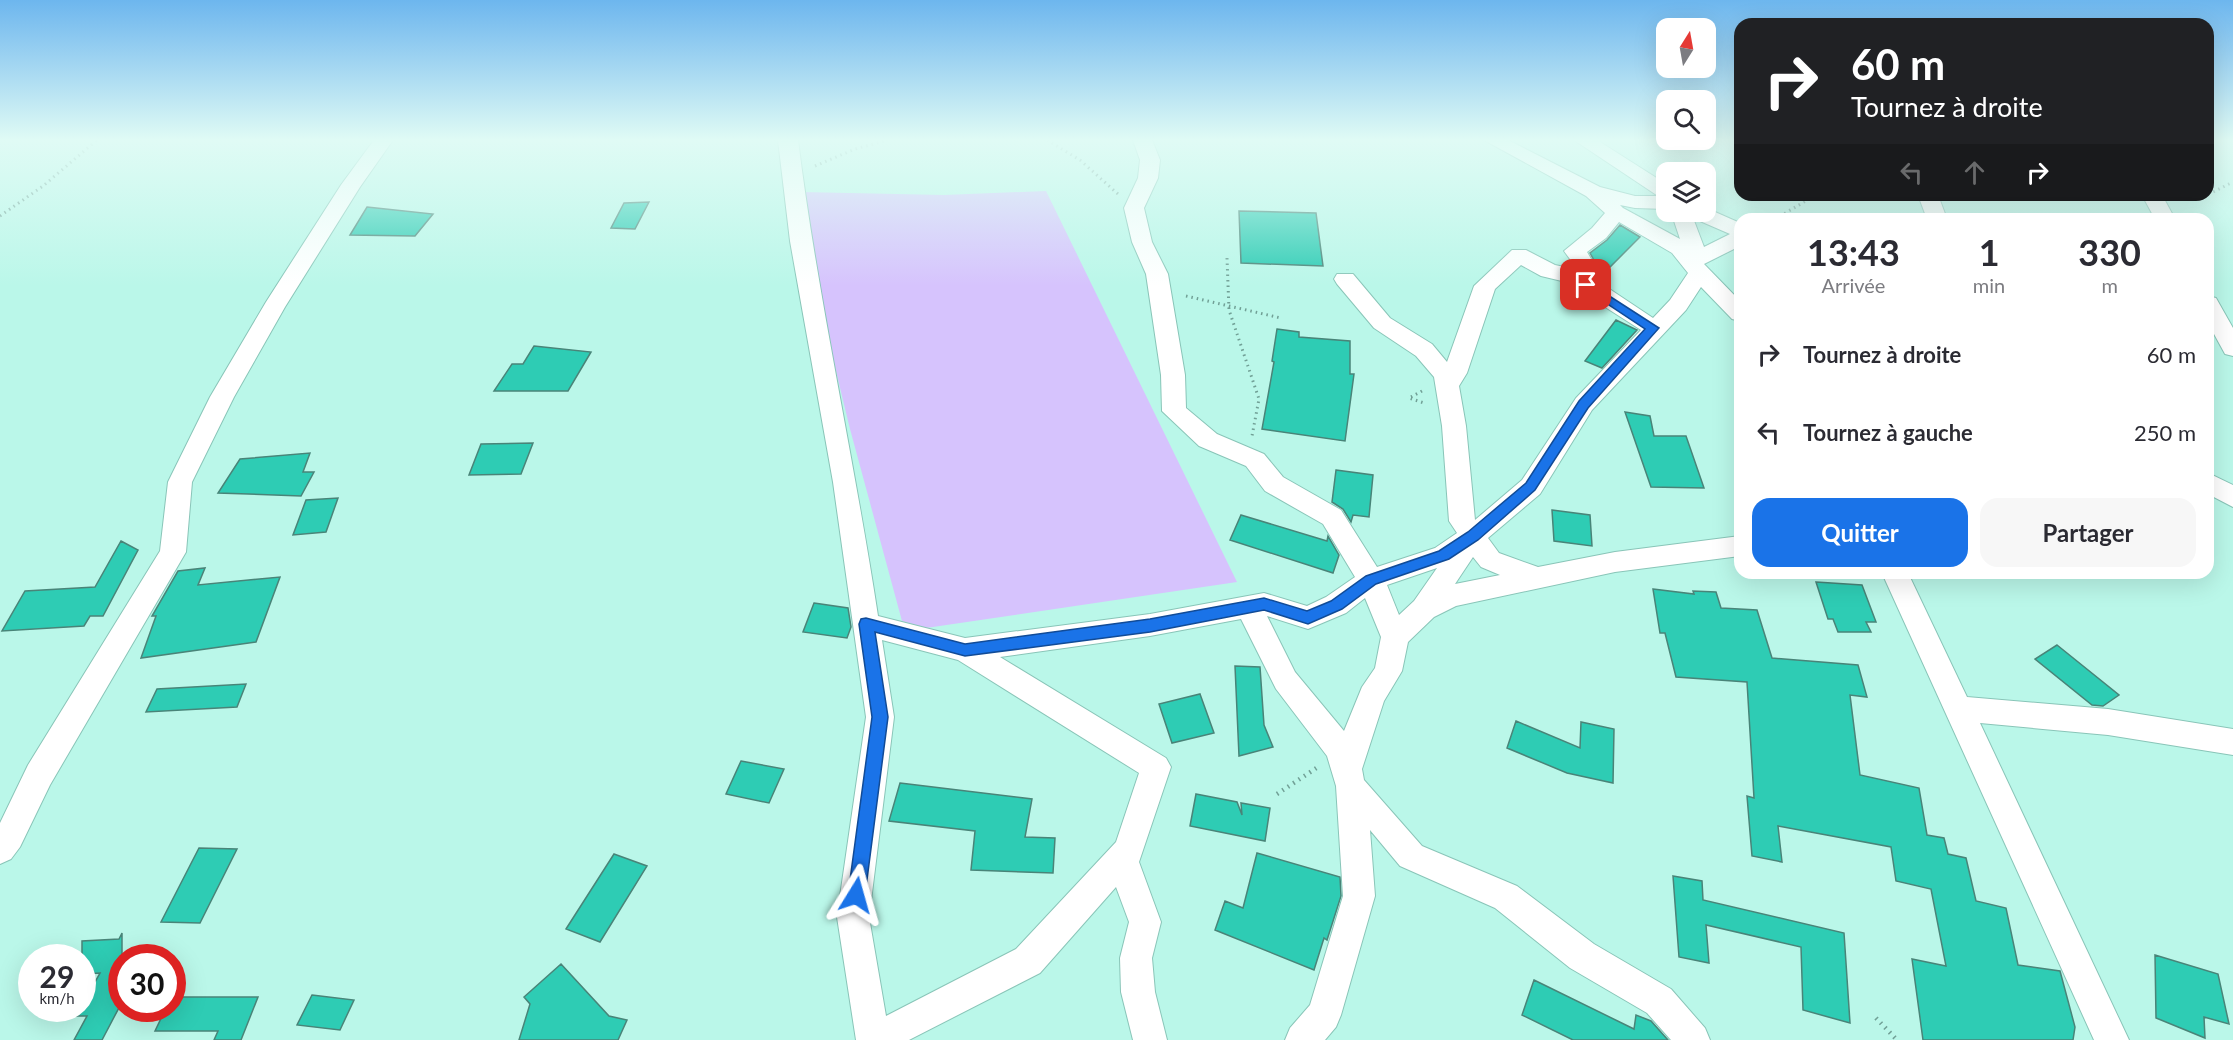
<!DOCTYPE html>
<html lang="fr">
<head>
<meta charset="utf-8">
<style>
	body { margin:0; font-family:Lato,sans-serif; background:#f7f7f7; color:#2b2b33; height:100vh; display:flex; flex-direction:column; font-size:22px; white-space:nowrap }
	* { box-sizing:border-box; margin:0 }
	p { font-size:20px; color:#7c7c81 }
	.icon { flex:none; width:33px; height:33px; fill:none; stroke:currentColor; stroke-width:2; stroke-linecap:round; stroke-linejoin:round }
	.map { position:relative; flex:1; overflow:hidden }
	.details { position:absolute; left:1734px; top:213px; width:480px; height:366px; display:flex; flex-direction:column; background:#fff; border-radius:18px; box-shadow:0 6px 24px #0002 }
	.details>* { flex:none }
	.guide { position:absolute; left:1734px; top:18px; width:480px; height:183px; border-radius:18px; box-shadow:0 6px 24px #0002; background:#202124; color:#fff; overflow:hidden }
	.needle { width:39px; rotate:11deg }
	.tools { position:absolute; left:1656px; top:18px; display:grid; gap:12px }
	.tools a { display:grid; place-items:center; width:60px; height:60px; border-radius:12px; background:#fff; box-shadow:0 6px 24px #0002; font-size:30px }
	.speed { position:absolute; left:18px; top:944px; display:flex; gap:12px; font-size:30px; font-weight:700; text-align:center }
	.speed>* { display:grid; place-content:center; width:78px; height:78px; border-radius:50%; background:#fff; box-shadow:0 6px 24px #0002; line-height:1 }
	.speed small { font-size:15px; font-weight:400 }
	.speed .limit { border:9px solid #d22; background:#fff; color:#111 }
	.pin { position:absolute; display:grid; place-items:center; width:51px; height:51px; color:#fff; margin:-26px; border-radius:12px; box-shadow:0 3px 9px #0006 }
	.me { position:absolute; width:66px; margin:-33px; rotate:8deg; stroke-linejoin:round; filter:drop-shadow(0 0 4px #0008) }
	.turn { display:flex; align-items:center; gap:21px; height:126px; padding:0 18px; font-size:27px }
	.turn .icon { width:78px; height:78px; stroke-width:2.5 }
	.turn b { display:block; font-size:42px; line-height:51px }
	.lanes { display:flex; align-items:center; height:57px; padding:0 18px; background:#0003; justify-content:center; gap:30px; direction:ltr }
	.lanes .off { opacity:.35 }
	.eta { display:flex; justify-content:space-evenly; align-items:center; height:102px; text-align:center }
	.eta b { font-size:36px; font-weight:700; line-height:42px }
	.cta { display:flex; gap:12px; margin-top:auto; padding:12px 18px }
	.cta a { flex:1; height:69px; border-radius:18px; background:#1a73e8; color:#fff; font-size:24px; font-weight:700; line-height:69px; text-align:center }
	.cta a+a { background:#f7f7f7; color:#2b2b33 }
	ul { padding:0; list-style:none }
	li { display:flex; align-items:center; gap:18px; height:78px; padding:0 18px }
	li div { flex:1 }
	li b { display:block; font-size:22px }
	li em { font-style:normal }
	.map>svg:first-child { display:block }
	.green { fill:#d6c3fd }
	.building { fill:#2eccb4; stroke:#498478; stroke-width:1.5 }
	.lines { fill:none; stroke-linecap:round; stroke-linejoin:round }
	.minor-casing { stroke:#89c5b8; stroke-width:2 }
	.path-far1 { stroke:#71a096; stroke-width:3; stroke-dasharray:1.5 4; stroke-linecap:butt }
	.path { stroke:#71a096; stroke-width:4.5; stroke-dasharray:1.5 5; stroke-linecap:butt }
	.minor { fill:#fff; fill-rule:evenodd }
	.route { fill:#1a73e8; stroke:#114b97; stroke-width:1.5 }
</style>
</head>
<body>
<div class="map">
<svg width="2233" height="1040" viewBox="0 0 2233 1040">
	<rect width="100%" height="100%" fill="#baf7e9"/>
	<!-- green -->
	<path class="green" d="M1046,191L1237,582L926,628L902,621L850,429L816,289L801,192L944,195Z"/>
	<!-- building -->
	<path class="building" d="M649,202L635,229L611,228L624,203Z
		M367,207L433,214L415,236L350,235Z
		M1239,211L1316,213L1323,266L1241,263Z
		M1620,225L1640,237L1609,268L1595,262L1590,253L1607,240Z
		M1616,320L1637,330L1602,368L1585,361Z
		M1277,329L1299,332V337L1350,341V374H1354L1345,441L1262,429L1274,362L1272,361Z
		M534,346L591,352L568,391H494L512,364H523Z
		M1625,412L1650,416L1654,436H1686L1704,488L1651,487Z
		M533,443L521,474L469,475L481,444Z
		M310,453L303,472H314L301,496L218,493L240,459Z
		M1336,470L1373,475L1369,517L1353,515L1351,522L1343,509L1332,502Z
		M338,498L326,532L293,535L306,500Z
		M1552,510L1590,515L1592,546L1554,541Z
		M1241,515L1327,541L1328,536L1339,555L1333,573L1230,540Z
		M121,541L138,550L103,616H90L84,626L2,631L25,591L95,587Z
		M205,568L198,585L280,577L256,642L141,658L156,616H152L178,571Z
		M1816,582L1862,585L1876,622H1866L1871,632H1838L1833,619H1828Z
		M1653,589L1694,594L1693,591L1716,592L1721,608L1757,610L1772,658L1858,665L1867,697L1850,695L1860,775L1919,788L1927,835L1944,838L1948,854L1966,858L1976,901L2006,908L2018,965L2060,971L2075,1027L2073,1040H1923L1912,959L1946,966L1931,889L1896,881L1891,847L1778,826L1782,862L1752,856L1747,796L1754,798L1747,682L1676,677L1665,633H1660Z
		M814,603L848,608L851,627L847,638L803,632Z
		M2057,645L2119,695L2103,706L2092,705L2035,659Z
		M1235,666L1260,667L1264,725L1273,747L1239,756Z
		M246,684L237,707L146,712L157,689Z
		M1200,694L1214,733L1172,743L1159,704Z
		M1516,721L1580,748L1581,722L1614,729L1613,783L1567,773L1507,748Z
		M741,761L784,769L769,803L726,794Z
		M900,783L1032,799L1025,837L1055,838L1053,873L971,870L975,831L889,821Z
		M1196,794L1237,802L1242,815L1241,803L1270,808L1265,841L1190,826Z
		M199,848L237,849L200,923L161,922Z
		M1257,853L1340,877L1341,896L1327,940L1324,938L1314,970L1215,930L1225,901L1243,908Z
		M614,854L647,866L600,942L566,929Z
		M1673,876L1702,881L1703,900L1844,933L1850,1023L1803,1010L1801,947L1706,925L1709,963L1679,957Z
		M122,933V1002L102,1040H74L87,1016H76L100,973L82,974V941L119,939Z
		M2155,955L2218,974L2229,1024L2204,1017L2205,1038L2156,1018Z
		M561,964L609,1016L627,1020L618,1040H519L530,1004L524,997Z
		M1534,980L1634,1029L1636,1015L1651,1021L1668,1040H1573L1522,1015Z
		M312,995L354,1000L340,1030L297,1025Z
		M172,997H258L241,1040H214L218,1031H155L166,1008H172Z"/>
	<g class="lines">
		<defs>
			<path id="minor" d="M374,140H393L360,187L285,307L234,397L192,482L186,552L50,785L20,847L11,859L0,864V823L28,765L160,551L168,482L210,397L266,302L341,185Z
				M778,140H798C818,300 854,457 878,616L965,638L1150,614L1264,593L1307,606L1326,597L1355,577L1323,524L1265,491L1246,466L1199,446L1162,411L1161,375L1146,274L1132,242L1124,208L1138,178L1140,160L1133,140H1152L1160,160L1158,178L1144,208L1152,242L1168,274L1185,375L1186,408L1217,434L1264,454L1283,477L1341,510L1377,567L1435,548L1457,533L1449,521L1442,426L1434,377L1416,356L1374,328L1337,284L1334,279L1337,274H1353L1390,318L1432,344L1447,362L1474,286L1512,250H1526L1555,265L1578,270L1564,251L1592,228L1605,213L1586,196L1484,140H1508L1600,187L1635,196H1658L1574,140H1597L1666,184V209L1635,208L1620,205L1623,208L1680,239L1671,212H1706V208L1740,223V246L1704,264L1740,301V321L1732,319L1701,287L1686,310L1592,410L1540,494L1488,538L1499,553L1538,567L1615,552L1740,536V556L1615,572L1456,606L1434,617L1408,642L1402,671L1384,701L1362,769L1364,780L1422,846L1517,886L1594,944L1671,989L1705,1028L1710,1040H1671L1647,1013L1570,968L1495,908L1400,866L1370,830L1375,896L1341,1015L1336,1027L1325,1040H1285L1290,1028L1310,1005L1343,896L1336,786L1327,756L1276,689L1241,619L1150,636L1000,657L1166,758L1171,767L1139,862L1161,922L1152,958L1155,992L1167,1040H1133L1121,992L1120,958L1129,922L1116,887L1040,973L909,1040H856L837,917L866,717L833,482L790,241ZM1693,218L1730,234L1704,247ZM1619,222L1672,253L1688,273L1670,300L1653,318L1608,288L1587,252L1606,238ZM1521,265L1541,276L1566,282L1641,330L1576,398L1522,480L1475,520L1466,426L1459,386L1467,373L1495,289ZM1473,557L1481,567L1500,575L1455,584ZM1437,568L1414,601L1399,615L1387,585ZM1365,598L1381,637L1375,668L1362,687L1344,731L1295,672L1267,616L1308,629L1346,613ZM882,640L958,660L1139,773L1116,842L1016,949L886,1016L869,917L894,717Z
				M1918,195H1938L1947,219H1927Z
				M2142,195H2162L2175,219H2155Z
				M2208,296L2216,298L2233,328V356L2225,354L2208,323Z
				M2208,473L2233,485V507L2208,494Z
				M1882,573H1908L1967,697L2108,709L2233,729V755L2108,735L1980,723L2129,1040H2094Z"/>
		</defs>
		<!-- minor casing -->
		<use href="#minor" class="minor-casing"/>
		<!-- path-far1 -->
		<path class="path-far1" d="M1047,140L1080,160L1118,194
			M815,166L855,149L888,140
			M2208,191L2213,192L2233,182
			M0,216L43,186L97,140
			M1775,219L1816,195
			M1227,258L1229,310L1259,399L1252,436
			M1186,296L1281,318
			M1422,391L1409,398L1424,403"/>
		<!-- path -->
		<path class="path" d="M1277,794L1318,767
			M1876,1018L1897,1040"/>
		<!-- minor -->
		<use href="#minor" class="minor"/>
	</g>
	<!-- sky -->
	<linearGradient id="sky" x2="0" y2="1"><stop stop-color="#6db6ee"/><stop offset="0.49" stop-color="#e0fbf5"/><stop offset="1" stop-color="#e0fbf5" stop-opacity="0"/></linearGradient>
	<rect width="2233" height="286" fill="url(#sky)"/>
	<!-- route -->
	<path class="route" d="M1586,281L1659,328L1588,408L1535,490L1478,540L1449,559L1376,584L1342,609L1308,624L1264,610L1150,632L965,656L875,632L888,717L865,895L862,901L856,903L850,901L848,895L872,717L859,624L861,619L866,618L965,644L1150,619L1264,598L1307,611L1331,601L1366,576L1439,551L1468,532L1526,483L1579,401L1645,329L1582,287V282Z"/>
</svg>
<div class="tools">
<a><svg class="needle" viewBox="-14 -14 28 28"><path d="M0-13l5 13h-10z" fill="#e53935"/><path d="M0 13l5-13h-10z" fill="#7c7c81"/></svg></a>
<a><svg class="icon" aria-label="search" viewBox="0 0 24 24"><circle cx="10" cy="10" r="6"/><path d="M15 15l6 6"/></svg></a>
<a><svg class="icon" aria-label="layers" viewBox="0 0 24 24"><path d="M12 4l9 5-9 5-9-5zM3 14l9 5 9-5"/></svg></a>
</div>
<div class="speed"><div>29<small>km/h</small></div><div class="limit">30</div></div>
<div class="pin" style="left:1586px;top:285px;background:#d93025"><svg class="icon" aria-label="arrive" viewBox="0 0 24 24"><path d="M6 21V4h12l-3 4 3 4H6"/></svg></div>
<svg class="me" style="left:856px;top:895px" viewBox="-20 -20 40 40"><path d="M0-17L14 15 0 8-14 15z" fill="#1a73e8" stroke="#fff" stroke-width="4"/></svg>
<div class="guide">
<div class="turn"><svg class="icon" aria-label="right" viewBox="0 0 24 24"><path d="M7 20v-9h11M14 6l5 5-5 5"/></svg><div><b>60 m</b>Tournez à droite</div></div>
<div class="lanes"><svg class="icon off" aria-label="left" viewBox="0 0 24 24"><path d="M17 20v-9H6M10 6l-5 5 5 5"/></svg><svg class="icon off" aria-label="ahead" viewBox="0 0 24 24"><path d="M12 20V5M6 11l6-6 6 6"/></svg><svg class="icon" aria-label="right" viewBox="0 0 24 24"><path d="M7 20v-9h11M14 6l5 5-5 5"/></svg></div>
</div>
<section class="details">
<div class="eta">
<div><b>13:43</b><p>Arrivée</p></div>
<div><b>1</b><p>min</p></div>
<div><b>330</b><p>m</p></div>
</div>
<ul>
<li><svg class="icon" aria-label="right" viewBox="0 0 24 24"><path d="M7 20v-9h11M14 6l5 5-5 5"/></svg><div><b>Tournez à droite</b></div><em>60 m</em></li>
<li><svg class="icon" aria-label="left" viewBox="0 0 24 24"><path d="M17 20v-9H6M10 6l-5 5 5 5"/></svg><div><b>Tournez à gauche</b></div><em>250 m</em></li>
</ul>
<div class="cta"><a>Quitter</a><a>Partager</a></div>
</section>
</div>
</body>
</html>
